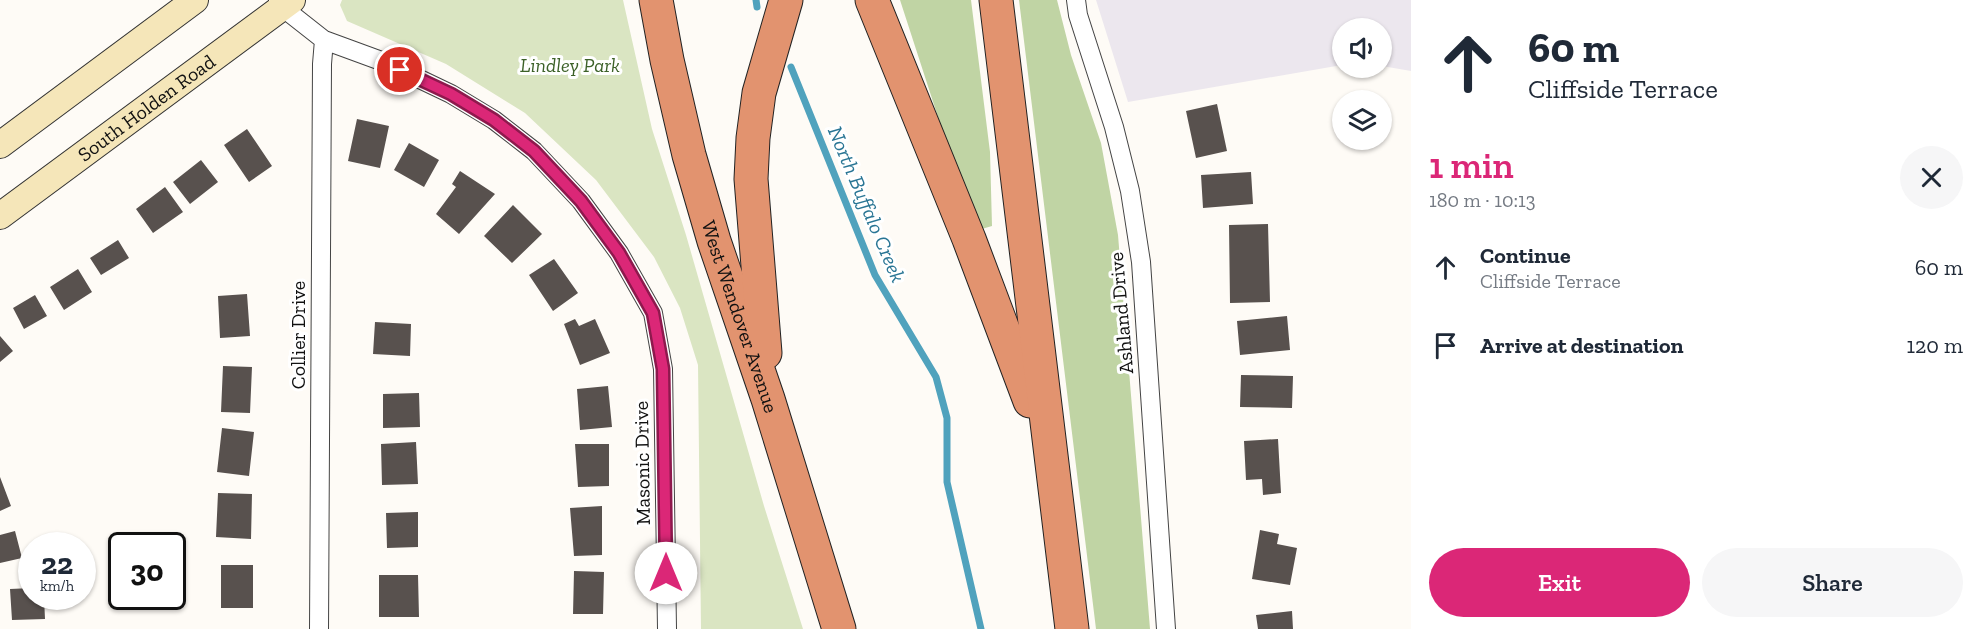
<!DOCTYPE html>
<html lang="en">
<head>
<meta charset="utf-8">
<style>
	body { margin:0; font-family:"Zilla Slab",serif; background:#f6f6f7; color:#1f2937; height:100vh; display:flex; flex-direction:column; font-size:22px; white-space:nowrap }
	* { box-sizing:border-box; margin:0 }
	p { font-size:20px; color:#747a83 }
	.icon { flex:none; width:33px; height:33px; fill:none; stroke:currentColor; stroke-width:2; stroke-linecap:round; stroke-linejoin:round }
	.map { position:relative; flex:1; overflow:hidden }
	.drawer { display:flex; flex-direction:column; background:#fff; width:570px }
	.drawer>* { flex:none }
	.guide { background:#fff; color:#1f2937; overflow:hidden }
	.controls { position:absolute; left:1332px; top:18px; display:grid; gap:12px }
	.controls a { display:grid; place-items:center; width:60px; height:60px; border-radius:50%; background:#fff; box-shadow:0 2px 4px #0004; font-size:30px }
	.speed { position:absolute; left:18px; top:532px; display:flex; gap:12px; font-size:30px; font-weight:700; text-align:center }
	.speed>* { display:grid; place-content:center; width:78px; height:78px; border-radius:50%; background:#fff; box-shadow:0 2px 4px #0004; line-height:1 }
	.speed small { font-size:15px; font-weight:400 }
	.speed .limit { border:3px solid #111; border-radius:9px; background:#fff; color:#111 }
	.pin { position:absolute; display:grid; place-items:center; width:51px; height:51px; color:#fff; margin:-26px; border:3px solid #fff; border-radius:50%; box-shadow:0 2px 6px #0007 }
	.me { position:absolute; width:66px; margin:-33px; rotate:0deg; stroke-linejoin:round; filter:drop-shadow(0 0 4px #0008) }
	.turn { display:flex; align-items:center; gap:21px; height:126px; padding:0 18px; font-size:27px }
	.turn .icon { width:78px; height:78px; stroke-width:2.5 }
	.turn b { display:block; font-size:42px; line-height:51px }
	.round { display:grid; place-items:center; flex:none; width:63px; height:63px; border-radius:32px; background:#f6f6f7 }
	.summary { display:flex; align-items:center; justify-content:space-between; height:102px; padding:0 18px }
	h1 { font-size:36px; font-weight:600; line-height:45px; color:#db2777 }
	.primary-button { display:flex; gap:12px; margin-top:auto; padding:12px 18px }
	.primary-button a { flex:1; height:69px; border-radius:36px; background:#db2777; color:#fff; font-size:24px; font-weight:600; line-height:69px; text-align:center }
	.primary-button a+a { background:#f6f6f7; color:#1f2937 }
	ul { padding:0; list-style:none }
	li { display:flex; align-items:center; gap:18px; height:78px; padding:0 18px }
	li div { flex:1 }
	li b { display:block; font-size:22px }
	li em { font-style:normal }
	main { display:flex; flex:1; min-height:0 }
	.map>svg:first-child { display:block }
	.industrial { fill:#ece7ee }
	.green { fill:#dae5c2 }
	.forest { fill:#c0d4a4 }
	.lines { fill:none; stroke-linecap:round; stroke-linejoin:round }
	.stream { stroke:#50a2bd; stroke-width:7 }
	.building { fill:#58514e }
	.street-casing { stroke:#444; stroke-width:20 }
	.secondary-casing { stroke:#333; stroke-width:28 }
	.highway-casing { stroke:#222; stroke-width:35 }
	.street { stroke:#fff; stroke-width:18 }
	.secondary { stroke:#f5e6b9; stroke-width:26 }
	.highway { stroke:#e2936f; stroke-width:33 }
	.route-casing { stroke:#8e194d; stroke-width:15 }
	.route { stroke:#db2777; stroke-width:10 }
	.labels { text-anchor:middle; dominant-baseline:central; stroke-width:6; stroke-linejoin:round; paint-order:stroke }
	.park-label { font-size:20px; font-style:italic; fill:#3c6128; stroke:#fff }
	.street-label { font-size:20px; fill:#111; stroke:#fff }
	.water-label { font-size:21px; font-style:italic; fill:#297594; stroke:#fff }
</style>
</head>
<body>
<main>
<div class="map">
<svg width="1411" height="629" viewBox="0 0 1411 629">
	<rect width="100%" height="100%" fill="#fefbf6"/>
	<!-- industrial -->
	<path class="industrial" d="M1096,0H1411V71L1382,66V28H1342V65L1128,102Z"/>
	<!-- green -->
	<path class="green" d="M342,0H623L652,129L686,235L764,506L803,629H701L698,365L680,308L654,257L596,180L525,113L446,64L347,21L340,5Z"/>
	<!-- forest -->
	<path class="forest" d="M900,0H971L990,152L992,226L975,231Z
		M1019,0H1057L1071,55L1101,143L1118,235L1150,629H1096Z"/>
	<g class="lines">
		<!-- stream -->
		<path class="stream" d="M756,0L757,7
			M791,67L875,275L936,377L947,418V482L981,629"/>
	</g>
	<!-- building -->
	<path class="building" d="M1217,104L1227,151L1196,158L1186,111Z
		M357,119L389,126L380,168L348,161Z
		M247,129L272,166L249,182L224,145Z
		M409,143L439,160L424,187L394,170Z
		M201,160L218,182L190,204L173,182Z
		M460,171L495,194L459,234L436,214L456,187L452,184Z
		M1251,172L1253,204L1203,208L1201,175Z
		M165,187L183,212L153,233L136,209Z
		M513,205L542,234L512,263L484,236Z
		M1268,224L1270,302L1230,303L1229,225Z
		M118,240L129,258L101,275L90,258Z
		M554,259L578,293L553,311L529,275Z
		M78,269L92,292L64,310L50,287Z
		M247,294L250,336L220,338L218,296Z
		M35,295L47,316L24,329L13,308Z
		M1287,316L1290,350L1240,355L1237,321Z
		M575,319L579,326L595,319L610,353L580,365L564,324Z
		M375,322L411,324L410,356L373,354Z
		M0,336L13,351L0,362Z
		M223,366L252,367L250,413L221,412Z
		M1241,375L1293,376L1292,408L1240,407Z
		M608,386L612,427L580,430L577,389Z
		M419,393L420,427L383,428V394Z
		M222,428L254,432L249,476L217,472Z
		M1278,439L1281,493L1263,495L1262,479L1246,480L1244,441Z
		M416,442L418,484L382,485L381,444Z
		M575,444H609V486L578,487Z
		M0,477L11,506L0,511Z
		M218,493L252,494L251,539L216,537Z
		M602,506V555L574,556L570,508Z
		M418,512V547L387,548L386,513Z
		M1260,530L1279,534L1277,544L1297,548L1290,585L1252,579Z
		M15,531L22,558L0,563V535Z
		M221,565H253V608H221Z
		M574,571L604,572L603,614H573Z
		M379,575H418L419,617H379Z
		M32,588V597H44L45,619L12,620L10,589Z
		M1292,611L1293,629H1258L1256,615Z"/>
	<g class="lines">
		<defs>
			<path id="street" d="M278,0L282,7L324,40L384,62L451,94L494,120L534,151L581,201L619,253L653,313L663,369L667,629
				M1076,0L1078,15L1114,127L1130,191L1141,262L1166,629
				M319,629L322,64L324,40"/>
			<g id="secondary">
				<path d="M0,145L195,0"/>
				<path id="s1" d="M0,216L292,0"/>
			</g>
			<g id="highway">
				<path id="s2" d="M656,0L667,60L689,155L714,241L768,399L839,629"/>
				<path d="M872,0L969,239L1030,401"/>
				<path d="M996,0L1072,629"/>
				<path d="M765,353L751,179L753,138L759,93L786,0"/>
			</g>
		</defs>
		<!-- street casing -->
		<use href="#street" class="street-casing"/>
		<!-- secondary casing -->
		<use href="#secondary" class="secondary-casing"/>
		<!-- highway casing -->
		<use href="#highway" class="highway-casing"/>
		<!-- street -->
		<use href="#street" class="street"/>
		<!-- secondary -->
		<use href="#secondary" class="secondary"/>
		<!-- highway -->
		<use href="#highway" class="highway"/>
	</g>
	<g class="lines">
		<defs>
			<path id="route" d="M400,70L451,94L494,120L534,151L581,201L619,253L653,313L663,369L666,573"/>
		</defs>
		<!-- route casing -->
		<use href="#route" class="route-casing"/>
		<!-- route -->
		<use href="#route" class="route"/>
	</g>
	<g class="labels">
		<!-- park labels -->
		<g class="park-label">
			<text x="570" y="65">Lindley Park</text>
		</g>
		<!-- street labels -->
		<g class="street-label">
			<text stroke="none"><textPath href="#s1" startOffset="182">South Holden Road</textPath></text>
			<text transform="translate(1121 313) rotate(-95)">Ashland Drive</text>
			<text stroke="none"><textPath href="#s2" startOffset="328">West Wendover Avenue</textPath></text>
			<text transform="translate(298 335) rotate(-90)">Collier Drive</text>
			<text transform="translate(642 463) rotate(-91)">Masonic Drive</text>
		</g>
		<!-- water labels -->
		<g class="water-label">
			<text transform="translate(867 204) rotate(67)">North Buffalo Creek</text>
		</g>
	</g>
</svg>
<div class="controls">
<a><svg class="icon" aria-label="sound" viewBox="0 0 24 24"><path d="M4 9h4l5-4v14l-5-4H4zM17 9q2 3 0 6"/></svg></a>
<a><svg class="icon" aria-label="layers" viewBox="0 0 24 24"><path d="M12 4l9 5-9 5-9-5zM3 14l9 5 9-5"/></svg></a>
</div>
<div class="speed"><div>22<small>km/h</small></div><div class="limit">30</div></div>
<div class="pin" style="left:400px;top:70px;background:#d93025"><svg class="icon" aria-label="arrive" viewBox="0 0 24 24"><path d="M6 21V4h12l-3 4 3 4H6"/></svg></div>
<svg class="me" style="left:666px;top:573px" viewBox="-20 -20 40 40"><circle r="19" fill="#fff"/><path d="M0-13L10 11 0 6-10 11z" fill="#db2777"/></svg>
</div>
<section class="drawer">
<div class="guide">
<div class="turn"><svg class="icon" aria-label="ahead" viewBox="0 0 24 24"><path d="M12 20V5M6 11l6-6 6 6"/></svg><div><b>60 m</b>Cliffside Terrace</div></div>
</div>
<div class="summary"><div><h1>1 min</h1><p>180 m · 10:13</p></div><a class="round"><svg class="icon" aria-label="close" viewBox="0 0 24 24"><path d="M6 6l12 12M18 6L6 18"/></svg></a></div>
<ul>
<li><svg class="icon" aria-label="ahead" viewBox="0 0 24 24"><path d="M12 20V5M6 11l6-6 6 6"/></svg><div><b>Continue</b><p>Cliffside Terrace</p></div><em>60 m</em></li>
<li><svg class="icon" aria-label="arrive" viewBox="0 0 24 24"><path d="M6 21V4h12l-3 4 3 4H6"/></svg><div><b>Arrive at destination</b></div><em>120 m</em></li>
</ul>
<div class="primary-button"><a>Exit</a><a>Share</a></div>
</section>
</main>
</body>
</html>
